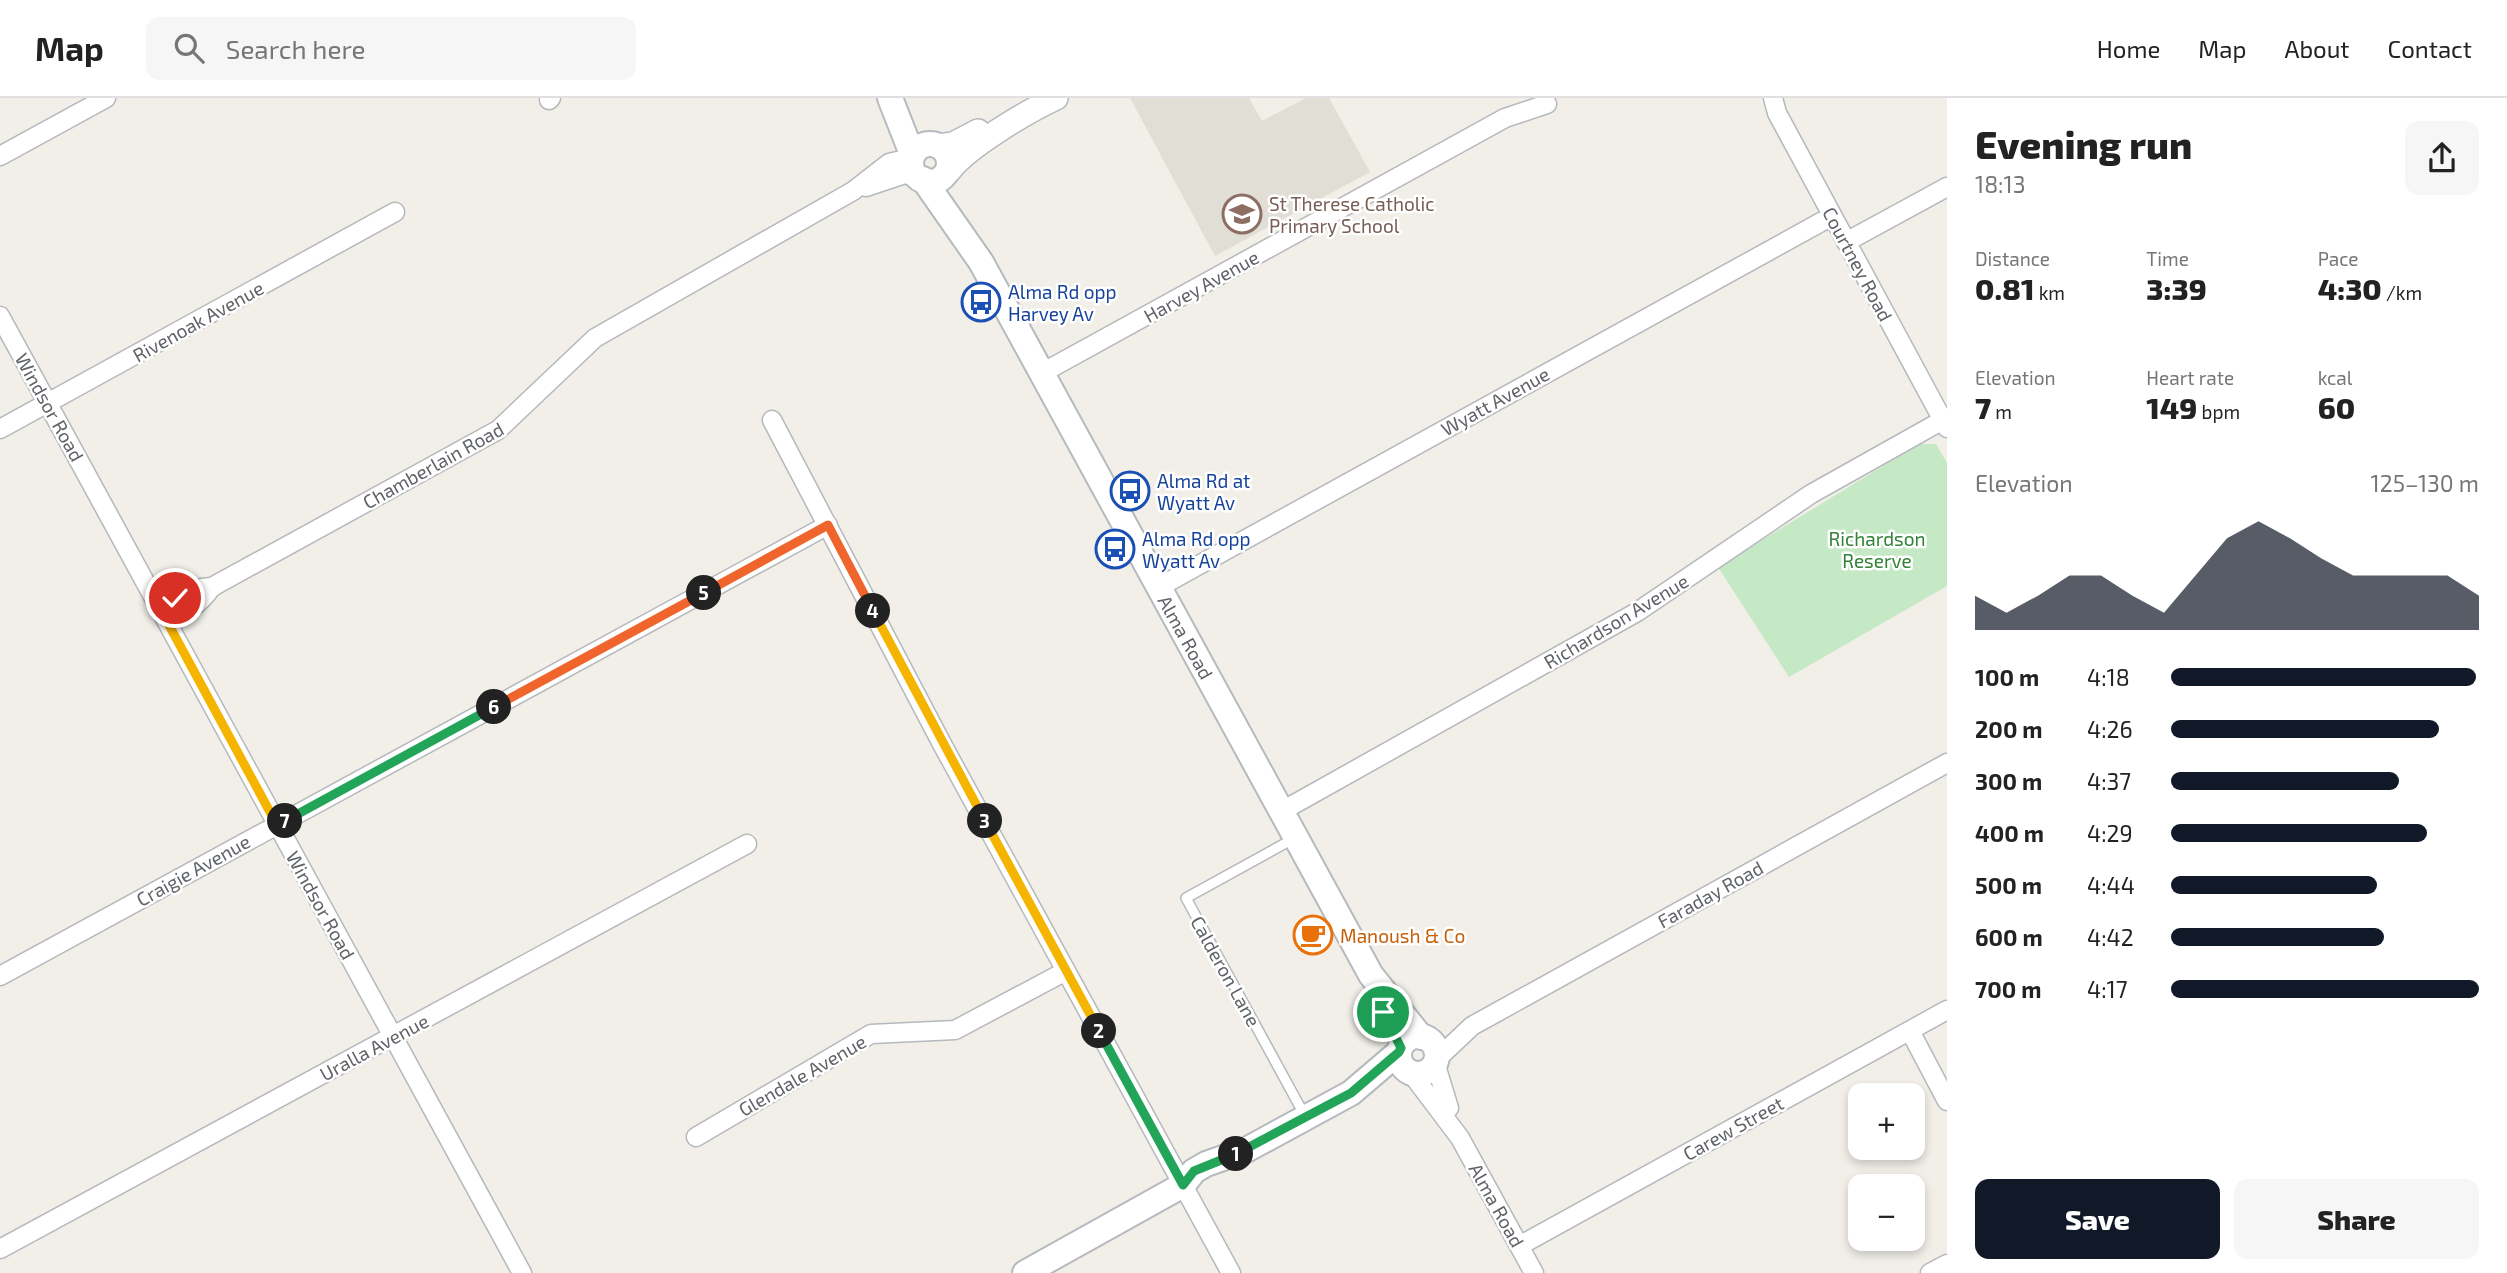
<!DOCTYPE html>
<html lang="en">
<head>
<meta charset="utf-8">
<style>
  :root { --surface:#fff; --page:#f6f6f6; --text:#222; --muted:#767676; --line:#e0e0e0; --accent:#111827 }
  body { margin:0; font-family:"Exo 2",sans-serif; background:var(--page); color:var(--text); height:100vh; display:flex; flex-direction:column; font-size:26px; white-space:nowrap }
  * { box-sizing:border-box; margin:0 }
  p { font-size:23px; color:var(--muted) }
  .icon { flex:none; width:38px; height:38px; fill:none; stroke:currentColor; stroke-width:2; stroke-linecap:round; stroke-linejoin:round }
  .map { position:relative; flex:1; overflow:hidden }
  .panel { display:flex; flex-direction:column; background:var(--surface); width:560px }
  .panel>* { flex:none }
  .tools { position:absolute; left:1848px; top:985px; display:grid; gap:14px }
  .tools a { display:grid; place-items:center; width:77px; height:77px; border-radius:14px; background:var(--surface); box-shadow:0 4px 10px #0003; font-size:35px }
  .pin { position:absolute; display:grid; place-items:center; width:60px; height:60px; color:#fff; margin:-30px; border:4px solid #fff; border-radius:50%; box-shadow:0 2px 7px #0007 }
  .km { position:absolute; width:35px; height:35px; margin:-18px; border-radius:50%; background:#222; color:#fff; font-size:19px; line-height:35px; text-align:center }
  .round { display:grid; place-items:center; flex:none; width:74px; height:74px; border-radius:14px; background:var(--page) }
  .head { display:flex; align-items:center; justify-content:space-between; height:119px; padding:0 28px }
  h1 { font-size:38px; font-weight:800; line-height:52px }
  .stats { display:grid; grid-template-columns:repeat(3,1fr); gap:10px; height:119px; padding:7px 28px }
  .stats div { display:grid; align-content:center }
  .stats b { font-size:30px; font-weight:800 }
  .stats small { font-size:19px; font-weight:400 }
  .stats p { font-size:19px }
  .chart { height:196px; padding:14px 28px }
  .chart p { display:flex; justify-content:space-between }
  .chart svg { width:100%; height:126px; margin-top:7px; fill:var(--accent); opacity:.7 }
  .primary-button { display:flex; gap:14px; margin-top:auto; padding:14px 28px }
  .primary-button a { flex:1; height:80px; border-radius:14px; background:var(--accent); color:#fff; font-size:28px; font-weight:800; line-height:80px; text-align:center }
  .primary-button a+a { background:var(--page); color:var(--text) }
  ul { padding:0 28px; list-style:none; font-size:23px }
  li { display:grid; grid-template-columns:112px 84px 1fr; align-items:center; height:52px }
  li i { height:18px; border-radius:9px; background:var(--accent) }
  header { display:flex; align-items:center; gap:42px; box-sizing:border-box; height:98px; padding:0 35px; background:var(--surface); border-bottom:2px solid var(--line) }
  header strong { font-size:33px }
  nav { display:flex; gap:38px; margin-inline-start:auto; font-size:24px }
  .search { width:490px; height:63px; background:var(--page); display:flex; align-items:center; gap:18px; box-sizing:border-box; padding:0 24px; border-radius:14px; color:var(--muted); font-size:26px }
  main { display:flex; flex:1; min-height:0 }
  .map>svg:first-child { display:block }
  .education { fill:#e1ded6 }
  .green { fill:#c5e8c5 }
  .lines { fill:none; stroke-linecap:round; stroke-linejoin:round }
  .service-casing { stroke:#b5b8bc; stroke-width:12 }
  .minor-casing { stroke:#b5b8bc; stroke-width:21 }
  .tertiary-casing { stroke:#b5b8bc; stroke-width:26 }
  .secondary-casing { stroke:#b6babf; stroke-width:28 }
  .service { stroke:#fff; stroke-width:9 }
  .minor { stroke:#fff; stroke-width:18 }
  .tertiary { stroke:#fff; stroke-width:23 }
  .secondary { stroke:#fff; stroke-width:24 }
  .split-1-casing { stroke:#fff; stroke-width:14 }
  .split-2-casing { stroke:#fff; stroke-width:14 }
  .split-3-casing { stroke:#fff; stroke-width:14 }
  .split-4-casing { stroke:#fff; stroke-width:14 }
  .split-5-casing { stroke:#fff; stroke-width:14 }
  .split-6-casing { stroke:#fff; stroke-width:14 }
  .split-7-casing { stroke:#fff; stroke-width:14 }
  .split-8-casing { stroke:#fff; stroke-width:14 }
  .split-1 { stroke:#22a559; stroke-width:9 }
  .split-2 { stroke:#22a559; stroke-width:9 }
  .split-3 { stroke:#f5b400; stroke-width:9 }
  .split-4 { stroke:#f5b400; stroke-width:9 }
  .split-5 { stroke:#f0652b; stroke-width:9 }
  .split-6 { stroke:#f0652b; stroke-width:9 }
  .split-7 { stroke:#22a559; stroke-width:9 }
  .split-8 { stroke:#f5b400; stroke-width:9 }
  .labels { text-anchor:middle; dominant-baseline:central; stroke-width:5; stroke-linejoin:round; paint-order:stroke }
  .education-label { font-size:19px; fill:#785e54; stroke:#fff; text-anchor:start }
  .street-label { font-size:19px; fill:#5f6368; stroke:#fff }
  .transit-label { font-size:19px; fill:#164399; stroke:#fff; text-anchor:start }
  .park-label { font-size:19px; fill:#348238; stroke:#fff }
  .food-label { font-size:19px; fill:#c56008; stroke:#fff; text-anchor:start }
</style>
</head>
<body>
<header>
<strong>Map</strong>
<div class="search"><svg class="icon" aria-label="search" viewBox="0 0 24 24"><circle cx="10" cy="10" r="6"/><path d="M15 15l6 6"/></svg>Search here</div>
<nav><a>Home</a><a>Map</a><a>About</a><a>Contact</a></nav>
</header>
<main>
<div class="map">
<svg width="1947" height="1175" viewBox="0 0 1947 1175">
  <rect width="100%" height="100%" fill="#f1efe8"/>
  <path class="education" d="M1130,0H1249L1262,23L1306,0H1329L1370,74L1215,158Z"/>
  <path class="green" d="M1919,346H1936L1947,365V488L1789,579L1718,469Z"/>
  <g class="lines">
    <defs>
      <path id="service" d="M1293,741L1186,800L1305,1018"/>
      <path id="minor" d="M1773,0L1777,15L1947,330
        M549,2L551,0
        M0,58L106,0
        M866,89L905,76L917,78
        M1846,144L1947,89
        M0,218L522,1175
        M1042,275L1505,20L1547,6
        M772,322L942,646L1231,1175
        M0,331L395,114
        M212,489C199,507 186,517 163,516C174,496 190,490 212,489L498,332L595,240L853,93L889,65L910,60
        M1159,489L1832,118
        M1282,713L1637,514L1811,396L1943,322
        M0,878L828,427
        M1910,933L1947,1003
        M1436,962L1472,928L1947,665
        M1435,964L1449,1010
        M1411,975L1460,1040L1534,1175
        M696,1039L871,936L955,932L1066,873
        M1519,1148L1947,912
        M0,1151L747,746
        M1930,1175L1947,1166"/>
      <path id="tertiary" d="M938,48L953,46L978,33
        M950,72C967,49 1028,13 1056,0"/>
      <path id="secondary" d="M890,0L912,56
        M911 65a19 19 0 1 1 38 0a19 19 0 1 1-38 0Z
        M923,81L981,164L1371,877L1421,939
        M1399 957a19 19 0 1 1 38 0a19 19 0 1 1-38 0Z
        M1025,1175L1183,1087L1194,1073L1206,1066L1246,1052L1351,995L1399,954"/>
    </defs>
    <use href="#service" class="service-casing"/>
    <use href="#minor" class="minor-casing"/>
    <use href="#tertiary" class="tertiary-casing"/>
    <use href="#secondary" class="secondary-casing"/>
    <use href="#service" class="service"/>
    <use href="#minor" class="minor"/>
    <use href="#tertiary" class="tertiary"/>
    <use href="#secondary" class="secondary"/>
  </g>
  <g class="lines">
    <defs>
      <path id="split-1" d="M1236,1056L1351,995L1399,954L1401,950L1383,914"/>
      <path id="split-2" d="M1099,933L1183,1087L1194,1073L1236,1056"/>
      <path id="split-3" d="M985,723L1099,933"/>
      <path id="split-4" d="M873,513L985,723"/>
      <path id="split-5" d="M704,495L828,427L873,513"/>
      <path id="split-6" d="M494,609L704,495"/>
      <path id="split-7" d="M285,723L494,609"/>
      <path id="split-8" d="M175,500L163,516L277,727L285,723"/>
    </defs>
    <use href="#split-1" class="split-1-casing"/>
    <use href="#split-2" class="split-2-casing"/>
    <use href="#split-3" class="split-3-casing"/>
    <use href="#split-4" class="split-4-casing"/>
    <use href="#split-5" class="split-5-casing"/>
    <use href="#split-6" class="split-6-casing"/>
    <use href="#split-7" class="split-7-casing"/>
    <use href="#split-8" class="split-8-casing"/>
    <use href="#split-1" class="split-1"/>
    <use href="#split-2" class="split-2"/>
    <use href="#split-3" class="split-3"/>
    <use href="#split-4" class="split-4"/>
    <use href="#split-5" class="split-5"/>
    <use href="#split-6" class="split-6"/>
    <use href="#split-7" class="split-7"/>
    <use href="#split-8" class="split-8"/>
  </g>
  <defs>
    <symbol id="school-ring" viewBox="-11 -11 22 22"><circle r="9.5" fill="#fff" stroke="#8d6e63" stroke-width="1.5"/><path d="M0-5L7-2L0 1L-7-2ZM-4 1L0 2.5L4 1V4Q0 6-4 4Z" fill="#8d6e63"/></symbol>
    <symbol id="bus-ring" viewBox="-11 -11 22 22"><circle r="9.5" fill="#fff" stroke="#1a4fb4" stroke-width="1.5"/><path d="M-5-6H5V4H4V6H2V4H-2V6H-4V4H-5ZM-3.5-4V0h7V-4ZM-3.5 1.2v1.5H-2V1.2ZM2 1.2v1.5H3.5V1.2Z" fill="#1a4fb4"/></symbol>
    <symbol id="cafe-ring" viewBox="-11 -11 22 22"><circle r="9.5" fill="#fff" stroke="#e8710a" stroke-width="1.5"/><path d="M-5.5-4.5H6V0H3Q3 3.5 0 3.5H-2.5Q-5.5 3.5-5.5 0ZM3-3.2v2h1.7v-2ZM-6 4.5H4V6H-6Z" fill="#e8710a"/></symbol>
  </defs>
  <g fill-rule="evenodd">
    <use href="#school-ring" x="1220" y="94" width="44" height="44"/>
    <use href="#bus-ring" x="959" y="182" width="44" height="44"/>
    <use href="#bus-ring" x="1108" y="371" width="44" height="44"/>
    <use href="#bus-ring" x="1093" y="429" width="44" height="44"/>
    <use href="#cafe-ring" x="1291" y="815" width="44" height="44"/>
  </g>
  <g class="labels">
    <g class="education-label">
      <text x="1269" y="105">St Therese Catholic<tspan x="1269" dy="22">Primary School</tspan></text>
    </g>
    <g class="street-label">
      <text transform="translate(1858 166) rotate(62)">Courtney Road</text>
      <text transform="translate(1201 188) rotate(-29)">Harvey Avenue</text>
      <text transform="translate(198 223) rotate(-29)">Rivenoak Avenue</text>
      <text transform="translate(1495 303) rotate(-29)">Wyatt Avenue</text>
      <text transform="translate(50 309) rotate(61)">Windsor Road</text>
      <text transform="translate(433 367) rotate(-29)">Chamberlain Road</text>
      <text transform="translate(1616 523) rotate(-31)">Richardson Avenue</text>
      <text transform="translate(1186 539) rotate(61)">Alma Road</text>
      <text transform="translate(193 772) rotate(-29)">Craigie Avenue</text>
      <text transform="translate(1710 796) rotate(-29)">Faraday Road</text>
      <text transform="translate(321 807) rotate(61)">Windsor Road</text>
      <text transform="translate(1226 873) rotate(61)">Calderon Lane</text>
      <text transform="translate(374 949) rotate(-28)">Uralla Avenue</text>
      <text transform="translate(802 977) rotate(-30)">Glendale Avenue</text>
      <text transform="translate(1733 1030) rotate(-29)">Carew Street</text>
      <text transform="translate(1497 1107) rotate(61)">Alma Road</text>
    </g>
    <g class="transit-label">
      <text x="1008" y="193">Alma Rd opp<tspan x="1008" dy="22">Harvey Av</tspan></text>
      <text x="1157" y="382">Alma Rd at<tspan x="1157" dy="22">Wyatt Av</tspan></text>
      <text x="1142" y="440">Alma Rd opp<tspan x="1142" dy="22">Wyatt Av</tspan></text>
    </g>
    <g class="park-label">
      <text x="1877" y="440">Richardson<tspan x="1877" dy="22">Reserve</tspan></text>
    </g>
    <g class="food-label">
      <text x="1340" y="837">Manoush &amp; Co</text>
    </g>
  </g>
</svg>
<div class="tools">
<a>+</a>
<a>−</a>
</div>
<div class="pin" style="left:1383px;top:914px;background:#1e9e55"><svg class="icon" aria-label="arrive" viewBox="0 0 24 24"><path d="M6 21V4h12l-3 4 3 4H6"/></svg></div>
<div class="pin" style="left:175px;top:500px;background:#d93025"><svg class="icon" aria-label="check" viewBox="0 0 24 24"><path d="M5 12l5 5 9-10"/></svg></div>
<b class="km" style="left:1236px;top:1056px">1</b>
<b class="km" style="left:1099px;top:933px">2</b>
<b class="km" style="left:985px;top:723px">3</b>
<b class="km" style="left:873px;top:513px">4</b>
<b class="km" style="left:704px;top:495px">5</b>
<b class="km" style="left:494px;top:609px">6</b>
<b class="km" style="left:285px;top:723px">7</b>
</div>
<section class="panel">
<div class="head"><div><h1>Evening run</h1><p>18:13</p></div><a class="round"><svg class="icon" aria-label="share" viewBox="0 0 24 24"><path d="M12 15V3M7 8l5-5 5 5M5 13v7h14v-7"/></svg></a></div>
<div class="stats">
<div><p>Distance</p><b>0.81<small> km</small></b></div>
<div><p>Time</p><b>3:39</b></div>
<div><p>Pace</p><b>4:30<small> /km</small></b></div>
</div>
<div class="stats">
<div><p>Elevation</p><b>7<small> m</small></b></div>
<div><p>Heart rate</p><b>149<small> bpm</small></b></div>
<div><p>kcal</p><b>60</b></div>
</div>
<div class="chart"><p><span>Elevation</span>125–130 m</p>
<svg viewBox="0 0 160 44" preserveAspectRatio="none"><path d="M0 44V32L10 38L20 32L30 25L40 25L50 32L60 38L70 25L80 12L90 6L100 12L110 19L120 25L130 25L140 25L150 25L160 32V44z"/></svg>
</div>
<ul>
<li><b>100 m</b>4:18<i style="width:99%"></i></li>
<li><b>200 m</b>4:26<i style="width:87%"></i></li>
<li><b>300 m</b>4:37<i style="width:74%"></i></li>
<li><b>400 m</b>4:29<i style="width:83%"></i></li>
<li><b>500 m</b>4:44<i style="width:67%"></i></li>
<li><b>600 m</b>4:42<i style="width:69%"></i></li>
<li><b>700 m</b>4:17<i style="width:100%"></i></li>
</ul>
<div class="primary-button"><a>Save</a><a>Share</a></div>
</section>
</main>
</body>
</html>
